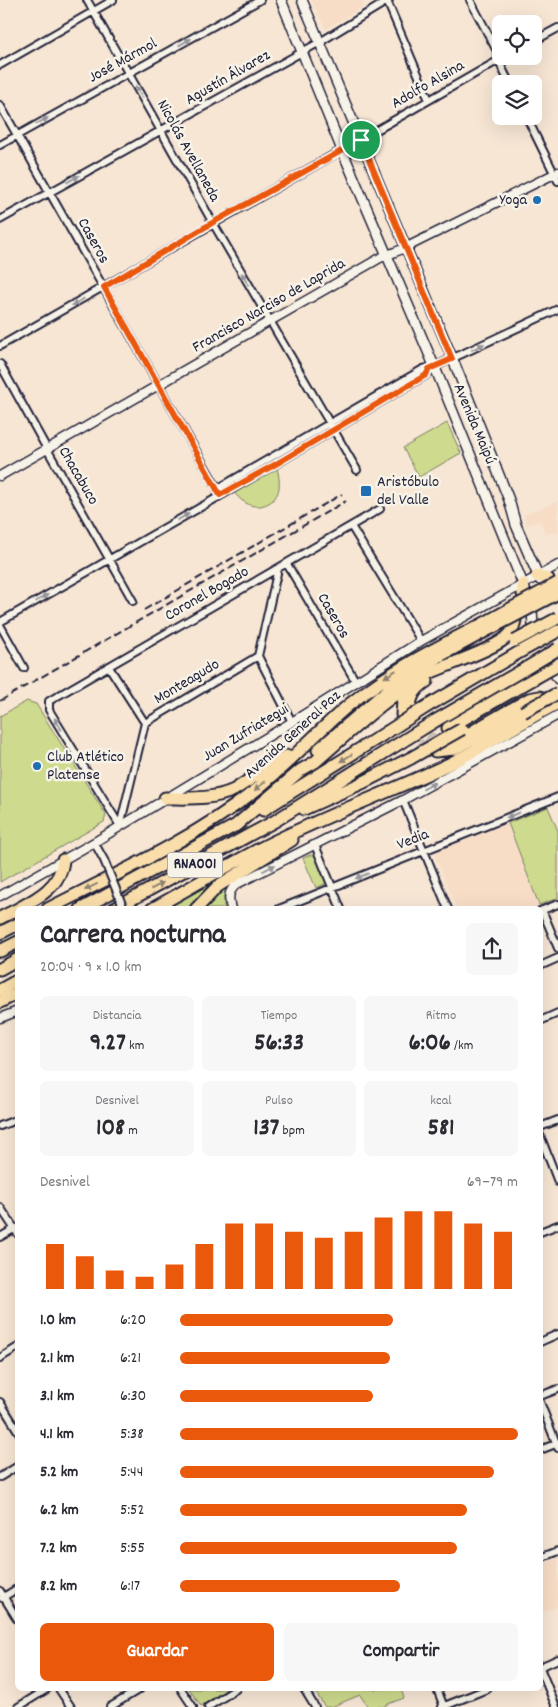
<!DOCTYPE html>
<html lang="es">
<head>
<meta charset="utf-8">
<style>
  :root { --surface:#fff; --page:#f7f7f7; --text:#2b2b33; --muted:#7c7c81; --accent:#ea580c }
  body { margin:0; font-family:Dekko,sans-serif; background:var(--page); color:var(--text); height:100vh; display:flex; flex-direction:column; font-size:19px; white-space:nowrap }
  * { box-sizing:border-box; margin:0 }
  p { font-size:16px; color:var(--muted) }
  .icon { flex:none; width:28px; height:28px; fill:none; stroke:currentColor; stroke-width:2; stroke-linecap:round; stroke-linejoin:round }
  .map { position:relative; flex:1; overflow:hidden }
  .sheet { position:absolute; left:15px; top:906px; width:528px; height:785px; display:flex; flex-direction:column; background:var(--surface); border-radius:8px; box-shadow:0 5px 20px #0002 }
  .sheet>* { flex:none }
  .tools { position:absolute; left:492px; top:15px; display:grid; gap:10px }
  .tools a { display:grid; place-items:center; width:50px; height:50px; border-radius:8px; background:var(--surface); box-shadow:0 5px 20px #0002; font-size:25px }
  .pin { position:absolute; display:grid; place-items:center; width:42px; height:42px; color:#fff; margin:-21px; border:2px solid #fff; border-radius:50%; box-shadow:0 1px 5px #0007 }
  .round { display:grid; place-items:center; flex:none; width:52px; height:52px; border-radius:8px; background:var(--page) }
  .overview { display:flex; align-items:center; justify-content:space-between; height:85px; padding:0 25px }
  h1 { font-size:28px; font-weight:700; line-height:38px }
  .stats { display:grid; grid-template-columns:repeat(3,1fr); gap:8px; height:85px; padding:5px 25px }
  .stats div { display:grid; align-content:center; border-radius:8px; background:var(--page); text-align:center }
  .stats b { font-size:25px; font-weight:700 }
  .stats small { font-size:14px; font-weight:400 }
  .stats p { font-size:14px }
  .chart { height:140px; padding:10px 25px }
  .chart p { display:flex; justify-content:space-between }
  .chart svg { width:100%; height:90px; margin-top:5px; stroke:var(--accent); stroke-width:6 }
  .button { display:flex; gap:10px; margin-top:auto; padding:10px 25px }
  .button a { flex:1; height:58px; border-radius:8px; background:var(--accent); color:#fff; font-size:20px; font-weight:700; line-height:58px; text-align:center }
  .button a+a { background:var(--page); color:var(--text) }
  ul { padding:0 25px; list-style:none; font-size:16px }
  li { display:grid; grid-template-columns:80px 60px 1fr; align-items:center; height:38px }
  li i { height:12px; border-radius:6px; background:var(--accent) }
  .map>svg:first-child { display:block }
  .built { fill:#f7ddc6 }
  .green { fill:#ceda8d; stroke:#787e64 }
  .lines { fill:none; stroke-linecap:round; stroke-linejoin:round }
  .secondary-tunnel { stroke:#ccbfb5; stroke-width:9; stroke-dasharray:9 4.5; stroke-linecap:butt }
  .motorway-tunnel { stroke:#ccbfb5; stroke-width:11; stroke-dasharray:11 5.5; stroke-linecap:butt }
  .minor-casing { stroke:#22223b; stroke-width:10 }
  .tertiary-casing { stroke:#22223b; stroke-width:11 }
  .secondary-casing { stroke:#22223b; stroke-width:12 }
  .motorway-casing { stroke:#22223b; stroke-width:15 }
  .minor { stroke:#f7f3e8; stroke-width:6 }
  .tertiary { stroke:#f7f3e8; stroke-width:8 }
  .secondary { stroke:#f7f3e8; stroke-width:9 }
  .motorway { stroke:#f9deab; stroke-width:11 }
  .rail { stroke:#22223b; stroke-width:2; stroke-dasharray:8 4; stroke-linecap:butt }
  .minor-bridge-casing { stroke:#22223b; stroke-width:10; stroke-linecap:butt }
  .motorway-bridge-casing { stroke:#22223b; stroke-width:15; stroke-linecap:butt }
  .minor-bridge { stroke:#f7f3e8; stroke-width:6 }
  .motorway-bridge { stroke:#f9deab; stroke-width:11 }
  .oneway { fill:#97959a }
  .oneway2 { fill:#8e8073 }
  .route-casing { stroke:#fff; stroke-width:10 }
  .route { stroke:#ea580c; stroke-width:6 }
  .poi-dot { fill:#1f6fb2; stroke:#f7f3e8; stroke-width:2 }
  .labels { text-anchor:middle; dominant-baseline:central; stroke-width:5; stroke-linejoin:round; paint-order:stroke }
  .shield { fill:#f7f3e8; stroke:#62616f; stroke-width:1 }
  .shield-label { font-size:15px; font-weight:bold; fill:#22223b }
  .street-label { font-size:16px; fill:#22223b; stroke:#f7f3e8 }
  .poi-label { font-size:16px; fill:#22223b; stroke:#f7f3e8; text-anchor:start }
</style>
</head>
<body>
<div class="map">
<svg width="558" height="1707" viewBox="0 0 558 1707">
  <rect width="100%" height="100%" fill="#f7e6d4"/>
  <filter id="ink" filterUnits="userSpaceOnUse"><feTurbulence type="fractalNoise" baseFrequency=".02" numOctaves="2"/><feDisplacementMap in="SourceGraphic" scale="10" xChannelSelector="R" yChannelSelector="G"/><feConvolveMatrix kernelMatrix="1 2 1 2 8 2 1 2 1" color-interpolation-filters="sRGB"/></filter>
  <g filter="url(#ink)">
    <path class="built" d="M311,0H361L365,6L326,29Z
      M558,501V536L556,531L546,535L540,521L527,525L523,515Z
      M508,823L539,905L530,909H457L435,856L438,851Z
      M558,1558V1606L540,1613V1565Z"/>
    <path class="green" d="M447,423L461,453L419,477L403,448Z
      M276,464C278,472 280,480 279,488C277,503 259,511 246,503C240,500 236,495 232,489Z
      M27,701L36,704L106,815L104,822L0,882V716Z
      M548,807L558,831V898L539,905L508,823Z
      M257,855V856L207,887L188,909H165Z
      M310,855H315L326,881L325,884L316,888L303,858Z
      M229,883L224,895V909H200Z
      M189,1689H227L201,1706Z
      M326,1689H401L404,1698L385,1705V1707H368L360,1695L331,1707H325L316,1693Z"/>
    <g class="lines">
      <path class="secondary-tunnel" d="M533,626L553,671
        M544,632L558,661"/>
      <path class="motorway-tunnel" d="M410,709C413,728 427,740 446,742
        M402,715C406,734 416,746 435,751"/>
      <defs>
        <path id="minor" d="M87,0L213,223L357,470
          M470,0L497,51L502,68L510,84
          M387,1L429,100
          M534,41L558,28
          M0,65L113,0
          M0,105L221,495
          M526,116L558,181
          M0,145L260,0
          M0,220L320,42L389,0
          M0,346L506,56
          M0,364L47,449L133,601
          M217,489L423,369L434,367L558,309
          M351,526L421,641
          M287,564L356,682
          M0,622L276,464L426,375L429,369
          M0,625L24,668
          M258,656L292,722
          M109,667L145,723
          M403,800L448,909
          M120,826L49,710V701L380,509
          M120,826L145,723L258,656L278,569
          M94,842L104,860
          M315,845L341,909
          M279,909L558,797
          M542,910L558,948
          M540,911L558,904
          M540,966L558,958
          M540,1021L558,1013
          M0,1126L18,1119
          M540,1127L558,1120
          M540,1135L558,1182
          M0,1207L18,1234
          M540,1232L558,1225
          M0,1237L16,1228
          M540,1342L558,1334
          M0,1358L18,1347
          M540,1396L558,1389
          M0,1402L18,1431
          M540,1402L558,1448
          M540,1450L558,1443
          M0,1477L18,1466
          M540,1558L558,1551
          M0,1591L18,1620
          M2,1598L18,1588
          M540,1667L558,1659
          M540,1668L556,1707
          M59,1689L71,1707
          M181,1689L193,1707
          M304,1689L315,1707
          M437,1689L444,1707
          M18,1707L47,1689
          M110,1707L140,1689
          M208,1707L236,1689
          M442,1707L487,1689"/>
        <path id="tertiary" d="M0,476L380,258L405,248L558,172
          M0,896L98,840L292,722L421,641L558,565
          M231,909C228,898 228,891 237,884L403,800L558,715
          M0,1018L18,1011"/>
        <path id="secondary" d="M281,0L342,150L438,375L525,589
          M302,0L456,367L509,500L516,525L540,580
          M532,610L533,626
          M553,671L558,679"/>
        <path id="motorway" d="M537,576L548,579
          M523,594V584
          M426,707L518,653
          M410,709C410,696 416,688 427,681
          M402,715L403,700L410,687
          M435,721L528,667
          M448,728L535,678
          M448,742L461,738L529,699L539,697L554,701
          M318,750L389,689L414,670L482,633
          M435,751L454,749L523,712
          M165,798C189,798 212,800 234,790L286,756
          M304,809L362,783L411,758
          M263,810L387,732
          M235,826L301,770L315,762C349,733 394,689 434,671C452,663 498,648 510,634C513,630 514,625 515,620
          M18,909C38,898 61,886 63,860
          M48,909C118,873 190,841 252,793C287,766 316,732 350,704C389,672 434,649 479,626
          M81,909L240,823
          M114,909L275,821L395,746
          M152,909C192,887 231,863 271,843C329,814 390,792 449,764C486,746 521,722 558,703
          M196,909L218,886L292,840
          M0,918L18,909
          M0,933L18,924
          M0,951L18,942
          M0,969L18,959
          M0,990L18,980
          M0,1002L18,993"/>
      </defs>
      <use href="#minor" class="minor-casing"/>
      <use href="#tertiary" class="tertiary-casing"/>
      <use href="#secondary" class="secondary-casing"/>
      <use href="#motorway" class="motorway-casing"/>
      <use href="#minor" class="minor"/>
      <use href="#tertiary" class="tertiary"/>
      <use href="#secondary" class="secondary"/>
      <use href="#motorway" class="motorway"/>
      <path class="rail" d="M144,610L342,494
        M0,701L346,501"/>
      <defs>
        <path id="minor-bridge" d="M104,860L124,909"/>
        <path id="motorway-bridge" d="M479,626L558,583
          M482,633L558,593
          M515,641L558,618
          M518,653L558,631
          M528,667L558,649
          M535,678L558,665
          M523,712L558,693
          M387,732L426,707
          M395,746L435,721
          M411,758L462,729"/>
      </defs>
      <use href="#minor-bridge" class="minor-bridge-casing"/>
      <use href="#motorway-bridge" class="motorway-bridge-casing"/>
      <use href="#minor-bridge" class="minor-bridge"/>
      <use href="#motorway-bridge" class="motorway-bridge"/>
    </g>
    <defs><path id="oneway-solid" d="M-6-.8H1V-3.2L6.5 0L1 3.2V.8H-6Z" transform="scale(1.25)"/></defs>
    <g class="oneway">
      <use href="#oneway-solid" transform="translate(185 42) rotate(-29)"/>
      <use href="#oneway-solid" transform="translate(139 92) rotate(-120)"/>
      <use href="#oneway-solid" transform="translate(42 121) rotate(-29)"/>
      <use href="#oneway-solid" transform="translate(73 179) rotate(-29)"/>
      <use href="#oneway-solid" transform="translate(245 279) rotate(-120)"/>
      <use href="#oneway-solid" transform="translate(78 302) rotate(150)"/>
      <use href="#oneway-solid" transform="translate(478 347) rotate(-25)"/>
      <use href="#oneway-solid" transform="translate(183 517) rotate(-30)"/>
      <use href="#oneway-solid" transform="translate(42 598) rotate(-30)"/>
      <use href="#oneway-solid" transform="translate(58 724) rotate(-121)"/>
      <use href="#oneway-solid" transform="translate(429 786) rotate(-29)"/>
      <use href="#oneway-solid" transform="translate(513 815) rotate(158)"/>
      <use href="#oneway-solid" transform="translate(269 868) rotate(-27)"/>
      <use href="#oneway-solid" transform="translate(362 876) rotate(158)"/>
    </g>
    <g class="oneway2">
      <use href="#oneway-solid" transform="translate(390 674) rotate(149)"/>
      <use href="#oneway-solid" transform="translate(346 758) rotate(148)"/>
      <use href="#oneway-solid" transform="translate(260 786) rotate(140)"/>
      <use href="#oneway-solid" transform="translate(157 886) rotate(-29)"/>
      <use href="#oneway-solid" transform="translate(91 887) rotate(153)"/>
    </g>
  </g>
  <g class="lines" filter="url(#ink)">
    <defs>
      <path id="route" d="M361,140L452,359L429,369L426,375L276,464L220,495L104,287L212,223Z"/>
    </defs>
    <use href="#route" class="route-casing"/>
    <use href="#route" class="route"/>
  </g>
  <g class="poi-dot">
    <circle cx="537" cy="200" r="5"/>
    <rect x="360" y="485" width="12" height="12" rx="2.5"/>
    <circle cx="37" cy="766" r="5"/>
  </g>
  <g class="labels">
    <rect class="shield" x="167.5" y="852.5" width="55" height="25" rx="4"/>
    <g class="shield-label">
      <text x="195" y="865">RNA001</text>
    </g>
    <g class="street-label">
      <text transform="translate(123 61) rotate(-29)">José Mármol</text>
      <text transform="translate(228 78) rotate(-30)">Agustín Álvarez</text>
      <text transform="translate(428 85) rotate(-30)">Adolfo Alsina</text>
      <text transform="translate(188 151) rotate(61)">Nicolás Avellaneda</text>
      <text transform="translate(93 241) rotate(61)">Caseros</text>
      <text transform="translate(269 306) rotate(-30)">Francisco Narciso de Laprida</text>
      <text transform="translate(474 424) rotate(67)">Avenida Maipú</text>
      <text transform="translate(78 476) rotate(60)">Chacabuco</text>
      <text transform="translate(207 594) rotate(-30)">Coronel Bogado</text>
      <text transform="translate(333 616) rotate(60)">Caseros</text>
      <text transform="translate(187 682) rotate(-31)">Monteagudo</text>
      <text transform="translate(246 733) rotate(-31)">Juan Zufriategui</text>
      <text transform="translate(293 735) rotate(-42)">Avenida General Paz</text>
      <text transform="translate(413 840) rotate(-22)">Vedia</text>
    </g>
    <g class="poi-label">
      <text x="527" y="200" text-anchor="end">Yoga</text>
      <text x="377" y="482">Aristóbulo<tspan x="377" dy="18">del Valle</tspan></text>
      <text x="47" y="757">Club Atlético<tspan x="47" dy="18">Platense</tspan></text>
    </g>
  </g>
</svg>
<div class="tools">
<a><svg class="icon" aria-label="locate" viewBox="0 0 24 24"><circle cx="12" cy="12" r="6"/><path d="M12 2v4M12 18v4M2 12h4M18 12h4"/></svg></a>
<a><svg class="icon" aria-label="layers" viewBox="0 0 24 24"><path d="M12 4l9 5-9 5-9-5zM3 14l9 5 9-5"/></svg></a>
</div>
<div class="pin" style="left:361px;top:140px;background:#1e9e55"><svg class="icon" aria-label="arrive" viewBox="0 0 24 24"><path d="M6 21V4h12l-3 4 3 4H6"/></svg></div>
<section class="sheet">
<div class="overview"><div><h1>Carrera nocturna</h1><p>20:04 · 9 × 1.0 km</p></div><a class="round"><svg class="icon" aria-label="share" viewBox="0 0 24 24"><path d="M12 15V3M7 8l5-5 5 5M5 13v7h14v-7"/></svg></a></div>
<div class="stats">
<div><p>Distancia</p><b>9.27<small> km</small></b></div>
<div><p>Tiempo</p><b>56:33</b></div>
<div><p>Ritmo</p><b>6:06<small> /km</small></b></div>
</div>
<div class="stats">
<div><p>Desnivel</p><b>108<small> m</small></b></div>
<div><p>Pulso</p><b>137<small> bpm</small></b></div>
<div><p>kcal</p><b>581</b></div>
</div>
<div class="chart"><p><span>Desnivel</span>69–79 m</p>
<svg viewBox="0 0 160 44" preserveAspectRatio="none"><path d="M5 44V22M15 44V28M25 44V35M35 44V38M45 44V32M55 44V22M65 44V12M75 44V12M85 44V16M95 44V19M105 44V16M115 44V9M125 44V6M135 44V6M145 44V12M155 44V16"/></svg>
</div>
<ul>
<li><b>1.0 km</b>6:20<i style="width:63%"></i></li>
<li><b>2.1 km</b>6:21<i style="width:62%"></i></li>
<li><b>3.1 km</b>6:30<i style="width:57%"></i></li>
<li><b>4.1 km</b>5:38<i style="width:100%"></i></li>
<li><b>5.2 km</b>5:44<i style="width:93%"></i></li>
<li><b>6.2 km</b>5:52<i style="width:85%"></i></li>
<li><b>7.2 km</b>5:55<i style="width:82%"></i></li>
<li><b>8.2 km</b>6:17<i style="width:65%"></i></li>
</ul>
<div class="button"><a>Guardar</a><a>Compartir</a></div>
</section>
</div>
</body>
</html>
